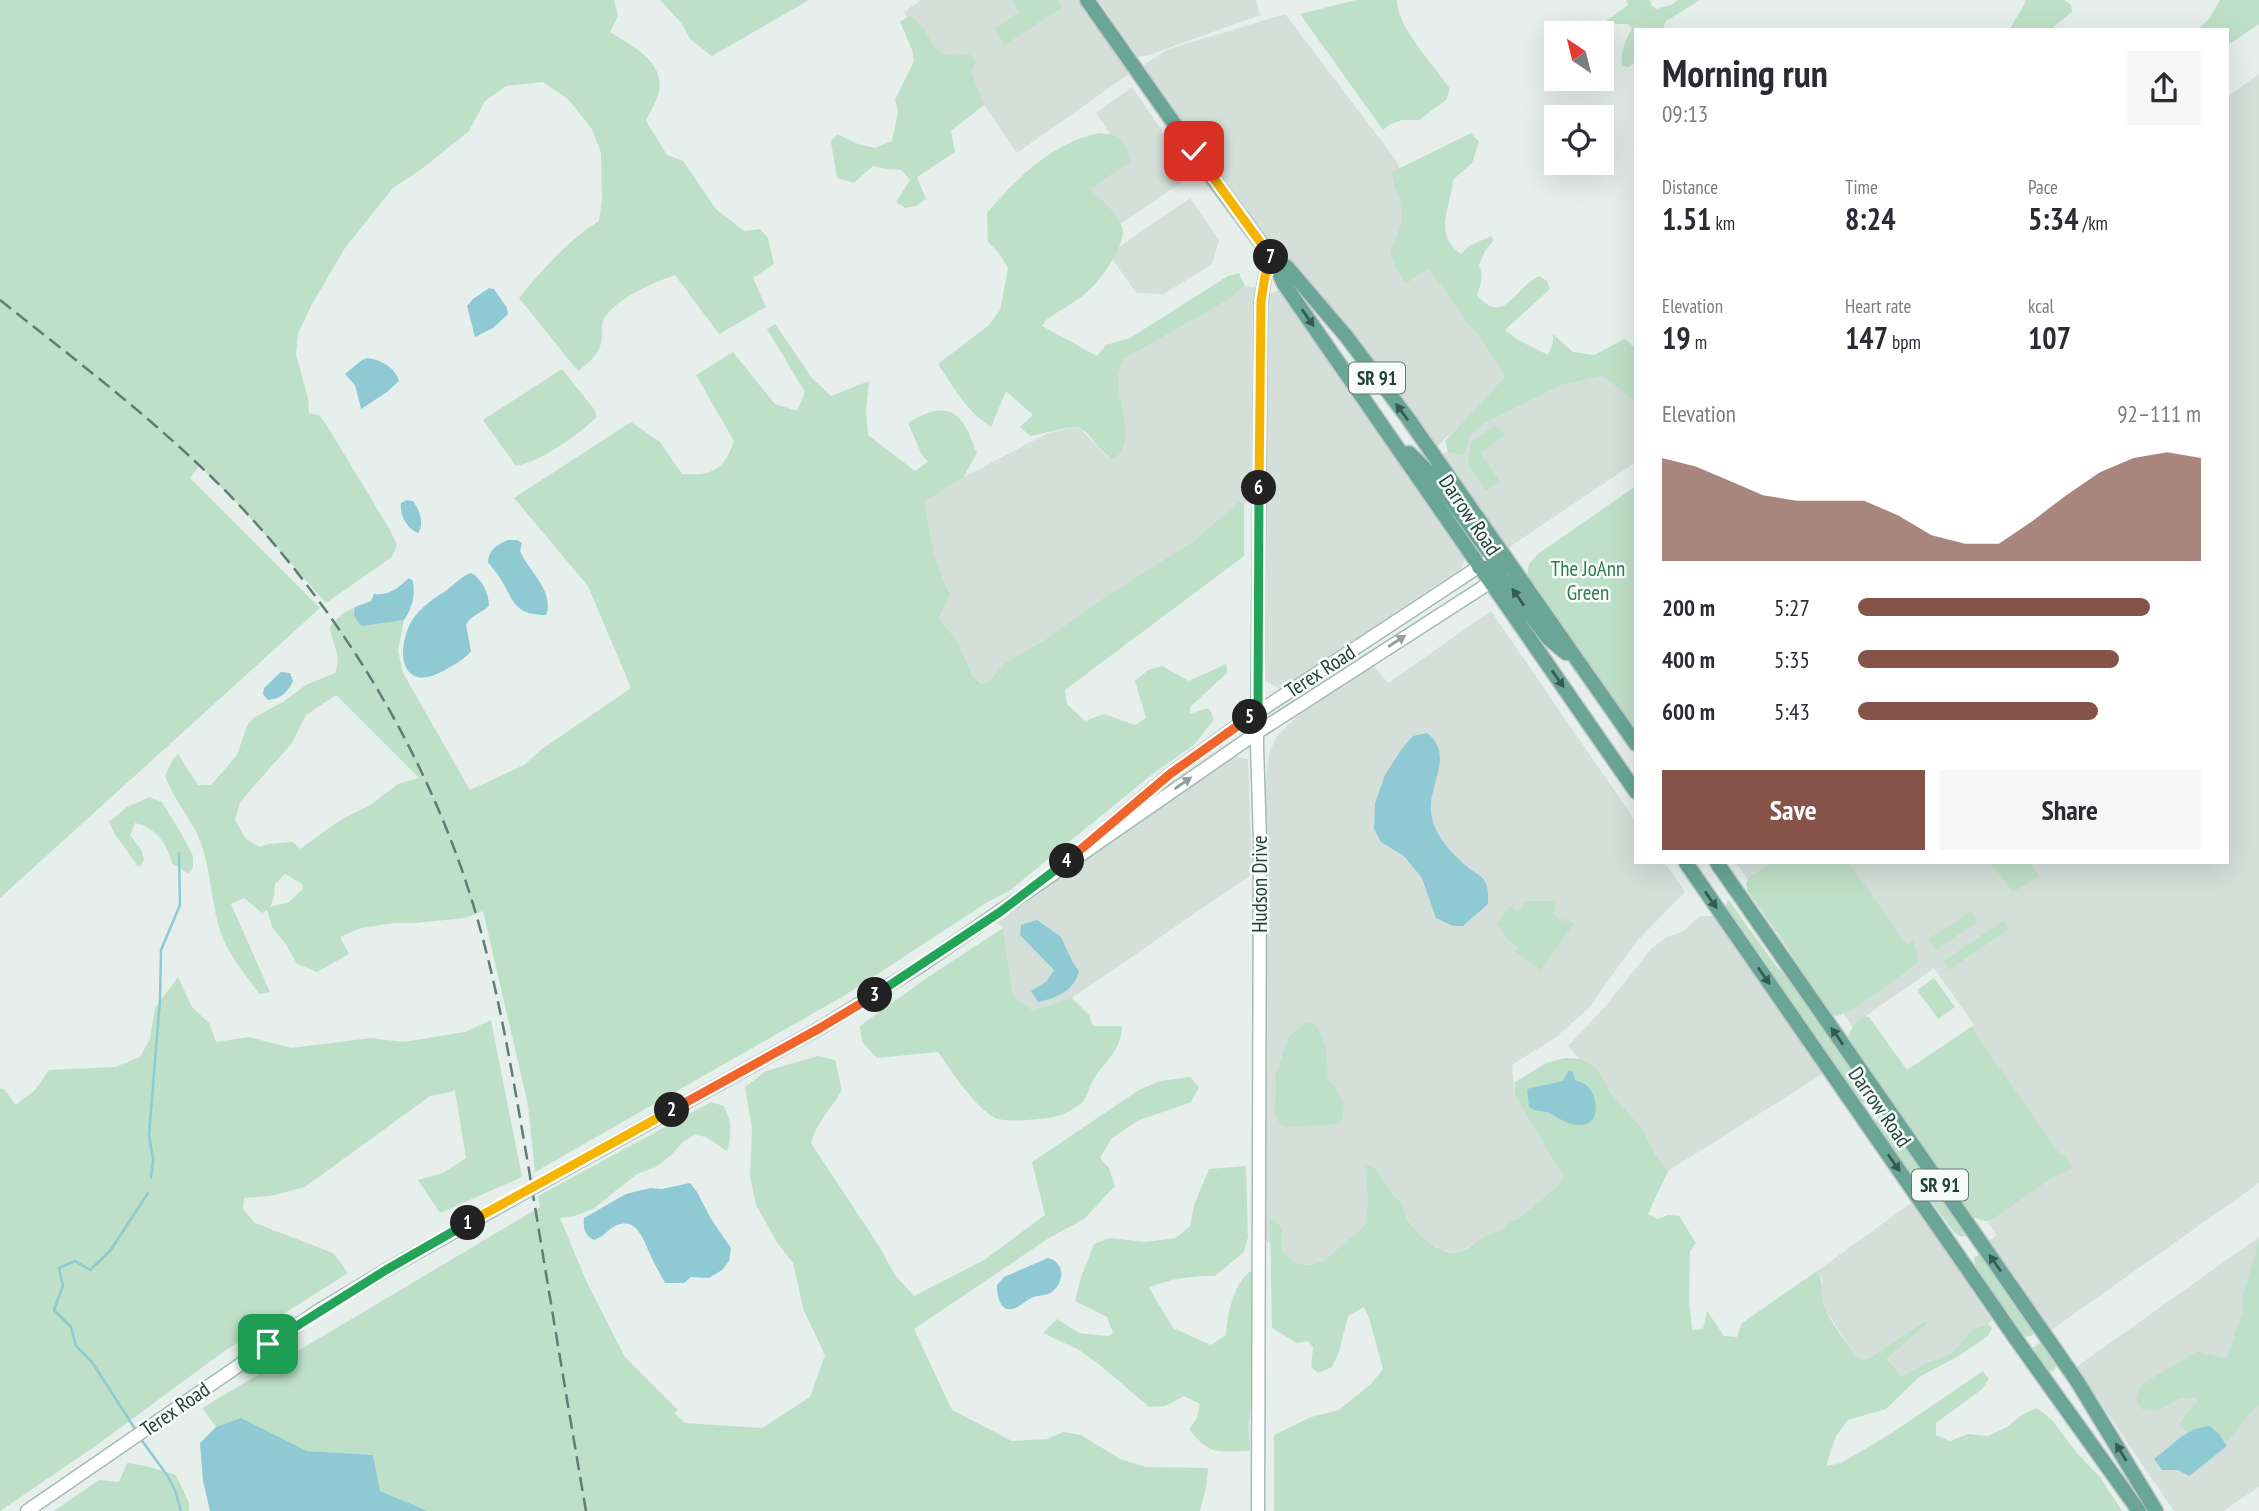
<!DOCTYPE html>
<html lang="en">
<head>
<meta charset="utf-8">
<style>
  :root { --surface:#fff; --page:#f7f7f7; --text:#2b2b33; --muted:#7c7c81; --accent:#855347 }
  body { margin:0; font-family:"PT Sans Narrow",sans-serif; background:var(--page); color:var(--text); height:100vh; display:flex; flex-direction:column; font-size:26px; white-space:nowrap }
  * { box-sizing:border-box; margin:0 }
  p { font-size:23px; color:var(--muted) }
  .icon { flex:none; width:38px; height:38px; fill:none; stroke:currentColor; stroke-width:2; stroke-linecap:round; stroke-linejoin:round }
  .map { position:relative; flex:1; overflow:hidden }
  .panel { position:absolute; left:1634px; top:28px; width:595px; height:836px; display:flex; flex-direction:column; background:var(--surface); border-radius:0px; box-shadow:0 7px 28px #0002 }
  .panel>* { flex:none }
  .needle { width:46px; rotate:325deg }
  .fabs { position:absolute; left:1544px; top:21px; display:grid; gap:14px }
  .fabs a { display:grid; place-items:center; width:70px; height:70px; border-radius:0px; background:var(--surface); box-shadow:0 7px 28px #0002; font-size:35px }
  .pin { position:absolute; display:grid; place-items:center; width:60px; height:60px; color:#fff; margin:-30px; border-radius:14px; box-shadow:0 4px 10px #0006 }
  .km { position:absolute; width:35px; height:35px; margin:-18px; border-radius:50%; background:#222; color:#fff; font-size:19px; line-height:35px; text-align:center }
  .round { display:grid; place-items:center; flex:none; width:74px; height:74px; border-radius:0px; background:var(--page) }
  .headline { display:flex; align-items:center; justify-content:space-between; height:119px; padding:0 28px }
  h1 { font-size:38px; font-weight:700; line-height:52px }
  .stats { display:grid; grid-template-columns:repeat(3,1fr); gap:10px; height:119px; padding:7px 28px }
  .stats div { display:grid; align-content:center }
  .stats b { font-size:30px; font-weight:700 }
  .stats small { font-size:19px; font-weight:400 }
  .stats p { font-size:19px }
  .chart { height:196px; padding:14px 28px }
  .chart p { display:flex; justify-content:space-between }
  .chart svg { width:100%; height:126px; margin-top:7px; fill:var(--accent); opacity:.7 }
  .action { display:flex; gap:14px; margin-top:auto; padding:14px 28px }
  .action a { flex:1; height:80px; border-radius:0px; background:var(--accent); color:#fff; font-size:28px; font-weight:700; line-height:80px; text-align:center }
  .action a+a { background:var(--page); color:var(--text) }
  ul { padding:0 28px; list-style:none; font-size:23px }
  li { display:grid; grid-template-columns:112px 84px 1fr; align-items:center; height:52px }
  li i { height:18px; border-radius:9px; background:var(--accent) }
  .map>svg:first-child { display:block }
  .built { fill:#d4dfda }
  .green { fill:#bfe0c8; fill-rule:evenodd }
  .water { fill:#8ec9d4 }
  .lines { fill:none; stroke-linecap:round; stroke-linejoin:round }
  .stream { stroke:#8ec9d4; stroke-width:2.5 }
  .secondary-casing { stroke:#a4bbb3; stroke-width:15 }
  .primary-casing { stroke:#c2cac8; stroke-width:17 }
  .secondary { stroke:#fff; stroke-width:12 }
  .primary { stroke:#6aa596; stroke-width:14 }
  .rail { stroke:#5f7d75; stroke-width:2.5; stroke-dasharray:14 7; stroke-linecap:butt }
  .secondary-bridge-casing { stroke:#a4bbb3; stroke-width:15; stroke-linecap:butt }
  .secondary-bridge { stroke:#fff; stroke-width:12 }
  .oneway { fill:#365b51 }
  .oneway2 { fill:#92a09c }
  .split-1-casing { stroke:#fff; stroke-width:14 }
  .split-2-casing { stroke:#fff; stroke-width:14 }
  .split-3-casing { stroke:#fff; stroke-width:14 }
  .split-4-casing { stroke:#fff; stroke-width:14 }
  .split-5-casing { stroke:#fff; stroke-width:14 }
  .split-6-casing { stroke:#fff; stroke-width:14 }
  .split-7-casing { stroke:#fff; stroke-width:14 }
  .split-8-casing { stroke:#fff; stroke-width:14 }
  .split-1 { stroke:#22a559; stroke-width:9 }
  .split-2 { stroke:#f5b400; stroke-width:9 }
  .split-3 { stroke:#f0652b; stroke-width:9 }
  .split-4 { stroke:#22a559; stroke-width:9 }
  .split-5 { stroke:#f0652b; stroke-width:9 }
  .split-6 { stroke:#22a559; stroke-width:9 }
  .split-7 { stroke:#f5b400; stroke-width:9 }
  .split-8 { stroke:#f5b400; stroke-width:9 }
  .labels { text-anchor:middle; dominant-baseline:central; stroke-width:5; stroke-linejoin:round; paint-order:stroke }
  .shield { fill:#f7fbf9; stroke:#637a73; stroke-width:2 }
  .shield-label { font-size:19px; font-weight:bold; fill:#24423a }
  .street-label { font-size:21px; fill:#24423a; stroke:#f7fbf9 }
  .park-label { font-size:21px; fill:#2d7a4b; stroke:#f7fbf9 }
</style>
</head>
<body>
<div class="map">
<svg width="2259" height="1511" viewBox="0 0 2259 1511">
  <rect width="100%" height="100%" fill="#e6efeb"/>
  <path class="built" d="M921,0H1087L1137,69L1169,49L1285,14L1396,160L1425,235L1476,326L1511,377L1433,450L1287,267L1136,69L1017,153L984,105L960,95L904,12Z
    M1098,0H1256L1260,15L1149,55L1138,57Z
    M2259,74V1183L2050,1331L1986,1243L1997,1235L1892,1084L1974,1025L1934,968L1852,1026L1736,863H2228V96Z
    M1132,87L1192,175L1116,227L1090,189L1129,162L1096,113Z
    M1190,198L1219,240L1212,264L1164,294L1136,293L1109,254Z
    M1245,286L1255,287L1252,503L1238,502L1195,540L1106,596L1043,641L1003,664L991,680L983,684L973,677L958,642L939,618L950,594L939,572L931,545L925,501L941,489L1048,433L1075,427L1082,430L1107,457L1125,439L1117,378L1124,359L1228,300Z
    M1280,290L1466,554L1461,569L1280,689L1261,678L1266,295Z
    M1602,376L1636,402V462L1502,552L1434,456L1448,452L1464,454L1470,436L1485,423L1562,385Z
    M1491,611L1636,822V863H1665L1685,892L1637,941L1587,1010L1556,1037L1512,1065L1515,1096L1563,1176L1558,1186L1516,1220H1509L1507,1225L1499,1231L1457,1253L1440,1250L1435,1246L1425,1242L1417,1234L1403,1211V1204L1393,1195L1376,1170L1366,1163L1368,1201L1365,1224L1338,1250L1324,1261L1308,1265L1294,1262L1282,1251V1228L1270,1221V1243L1261,1238L1262,812L1269,753L1277,736L1298,715L1373,665L1388,683Z
    M1230,756L1248,759L1252,874L1072,998L1033,1012L1013,996L1003,928L996,922Z
    M1700,916H1713L1824,1073L1668,1171L1655,1154L1642,1128L1611,1093L1596,1069L1580,1059L1568,1046L1604,1008L1652,948L1667,937L1682,932Z
    M1914,1201L1995,1316L1988,1324L1973,1329L1951,1354L1925,1363L1902,1376L1885,1359L1928,1322L1923,1321L1870,1358L1862,1360L1855,1355L1825,1309L1821,1296L1822,1279L1817,1271Z
    M2259,1237V1487L2223,1511H2174L2076,1367Z"/>
  <path class="green" d="M0,0H614L618,16L610,32C630,45 665,61 659,91C657,101 650,112 646,121L667,155L683,161L716,209L744,231L760,229L768,238L774,264L753,278L766,307L719,334L675,275C655,282 612,300 603,321C601,326 602,331 602,337C601,353 589,363 578,371L519,298C543,269 567,241 599,221L602,199L601,153L592,129L568,99L543,82L506,86L485,101L469,131L423,168L393,188L345,248L312,304L298,334L296,355L308,398L309,413L319,415L326,424L390,530L397,545L392,557L326,603L239,505L200,466L190,478L320,608L0,898Z
    M660,0H809L712,56L691,40L682,24Z
    M1011,0H1057L1062,7L1005,45L994,28L1019,12Z
    M1356,0H1397C1396,26 1435,66 1450,89L1446,100L1419,120H1402L1389,125L1383,130L1300,14Z
    M1626,0H1650L1652,6L1656,9L1671,5L1678,0H1700L1666,21L1662,30H1636V61L1629,67L1622,66C1620,51 1626,40 1632,28L1628,24H1616L1606,21L1628,5Z
    M2025,0H2064L2071,5L2072,12L2050,30H2009L2024,5Z
    M2220,0H2259V24L2228,45V30H2197L2209,19Z
    M909,16C938,30 922,63 969,54L976,62L971,72L984,105L951,131L955,152L917,177L926,199L916,206L905,208L896,202L910,180L902,170L888,169L873,166L854,183L837,178L831,142L837,134L858,144L875,148L892,141L898,111L895,100L914,61L912,50L900,22Z
    M1099,133C1123,135 1125,139 1130,162L1090,189C1102,201 1116,211 1122,227C1128,243 1100,282 1087,292C1075,303 1059,310 1046,320L1042,326L1097,356L1106,345L1130,338L1228,276L1239,273L1245,286L1228,300L1124,359C1122,365 1118,373 1118,380C1117,405 1137,438 1115,459C1099,455 1090,428 1075,427C1069,427 1040,434 1030,436L1020,427L1033,415L1006,391L991,427C967,412 954,388 938,364L989,325L1000,310L1008,268L999,253L988,242L987,213C1017,178 1052,143 1099,133Z
    M1471,133L1479,142L1472,163L1453,180C1451,208 1432,233 1461,254L1469,246L1491,236L1494,240L1485,251L1479,265C1484,276 1481,284 1477,295C1505,327 1513,289 1539,276L1547,281L1550,289L1505,330L1518,340L1548,355L1553,343V334L1573,352L1594,355L1625,339L1636,349V402L1602,376L1562,385L1485,423L1470,436L1464,455L1448,452L1445,441L1505,377L1478,333L1469,325L1429,268L1405,284L1396,268L1390,252C1398,234 1405,218 1399,198C1396,188 1392,183 1392,172Z
    M775,324L812,378L831,396L869,381L866,410L868,435L915,471L928,462L921,453L908,423C922,414 945,403 959,418C968,427 972,442 977,453L963,478L925,501C930,538 933,560 950,594L939,618L958,642L973,677L982,684L991,680L1003,664L1043,641L1106,596L1195,540L1238,502L1244,503V556L1065,690L1067,704L1085,721L1104,714L1135,725L1146,718L1135,681L1148,670L1162,666L1189,681L1226,664L1227,673L1191,706L1189,714L1209,708L1214,719L1195,744L1150,776L1009,891L986,903L847,994L535,1172L528,1105L483,911L465,918L415,923H394L361,928L340,937L349,954L317,972L297,964L285,943L272,927L267,910L262,913L244,898L231,904L270,992L259,994C247,976 231,958 223,939C211,908 212,875 201,843C192,819 174,801 165,776L173,759L178,754L198,785H211L237,755L247,726L253,718L283,702L306,685L335,673C343,654 331,644 330,626L342,614L355,607L353,613L379,624L387,621L404,620L398,651L403,673L470,790L524,765L542,749L631,688L588,586L514,498L631,422L660,442L682,474C713,476 724,470 734,441L696,375L733,352L775,404L797,411L805,392L767,329ZM336,695L419,778L398,784L372,804L339,821L300,849L293,842L268,844L260,847L246,839L235,820L240,802L292,743L306,715ZM285,874L302,884L303,889L289,902L270,907L274,897L275,884Z
    M562,369L594,409L597,417C578,435 542,461 516,466L483,420Z
    M1494,426L1502,430L1505,435L1480,453L1500,481L1486,491L1468,464L1471,442Z
    M1636,486V735L1527,576L1529,564L1538,554Z
    M150,797L162,802L182,835L193,856V867L189,874L172,863C167,843 156,828 135,823L130,835L142,851L144,860L140,867L135,865L136,863L116,836L109,822L127,807Z
    M1770,863H1849L1907,945L1913,941L1918,955L1917,964L1854,1009L1838,1016L1830,1015L1782,940L1747,890L1746,883L1750,877Z
    M1991,863H2030L2039,876L2013,892Z
    M1728,899L1776,966L1797,987L1871,1095L1869,1103H1861L1725,909Z
    M1526,901H1555V910L1553,914L1563,922L1566,918L1574,924L1541,970L1515,951L1518,947L1508,940L1497,923L1510,906L1518,911Z
    M1971,911L1977,918L1976,923L1935,950L1929,941L1930,938Z
    M2004,920L2009,929L1949,970L1944,962L1945,960Z
    M1003,928L1013,996L1033,1011L1072,998L1089,1015L1093,1026H1122C1122,1051 1103,1062 1092,1082C1088,1090 1087,1100 1079,1105C1072,1110 1063,1115 1054,1117C1043,1119 1004,1123 995,1118C976,1108 950,1070 938,1052L877,1058L862,1042L860,1026L928,977Z
    M178,977L192,1007L209,1023L216,1042L249,1037L291,1048L371,1038L403,1042L465,1032L491,1020L522,1177L440,1213L418,1180L443,1173L466,1158L455,1091L430,1096L305,1187L270,1196L244,1198L243,1209L255,1223L333,1253L348,1273L223,1352L97,1445L0,1511V1088L4,1089L16,1105L35,1090L49,1070L115,1067L140,1057L150,1039L155,1008Z
    M1934,978L1955,1007L1938,1019L1917,990Z
    M1865,1016L1869,1017L1907,1070L1971,1027L2061,1156L2065,1154L2072,1169L2052,1178L1991,1220L1985,1221L1972,1217L1847,1039L1853,1025Z
    M1307,1022L1315,1024C1326,1043 1329,1056 1327,1077C1338,1091 1346,1099 1343,1118L1338,1124L1285,1127L1278,1121L1275,1112L1276,1082L1275,1076L1289,1036Z
    M818,1056L835,1060L842,1090C832,1108 816,1123 811,1143L879,1246L895,1275L914,1296L984,1260L1045,1215L1032,1162L1139,1090L1160,1081L1190,1077L1199,1087L1191,1102L1137,1121L1111,1139L1100,1158L1109,1168L1115,1186L1084,1219L1049,1238L914,1329L952,1410L1012,1441L1047,1439L1063,1432L1081,1435L1120,1459L1146,1467L1208,1468L1206,1488L1200,1511H428L380,1491L373,1455L307,1451L241,1419L216,1427L202,1408L540,1207L538,1196L711,1102L724,1106C732,1122 732,1134 727,1151L706,1137L695,1135L684,1141L672,1154L656,1167L637,1174L593,1209L574,1216L560,1218L588,1285L625,1357L678,1410L675,1413L685,1423L762,1428L810,1397L825,1355L804,1311L793,1263L778,1244L756,1205L750,1176L752,1129L745,1087L766,1071Z
    M1565,1058L1580,1059L1596,1068L1611,1093L1642,1128L1655,1154L1668,1171L1648,1214L1657,1219L1668,1215L1679,1216L1696,1243L1690,1251L1689,1300L1692,1330L1703,1329L1707,1311L1724,1336L1737,1337L1742,1323L1817,1271C1825,1283 1819,1296 1825,1308C1832,1325 1845,1340 1855,1355L1862,1360L1870,1358L1924,1321L1929,1322L1886,1359L1902,1376L1925,1363L1951,1354L1973,1329L1988,1324L1992,1328L1988,1336L1957,1357L1919,1377L1886,1409L1848,1420L1836,1436L1826,1466L1841,1463L1892,1433L1983,1371L1989,1379L1982,1389L1936,1423V1435L1950,1441L1968,1434L1988,1436L2007,1427L2023,1414L2037,1408L2052,1420L2077,1453L2100,1477L2122,1511H1274V1435L1311,1417L1339,1410L1370,1385L1383,1369L1369,1318L1364,1307L1348,1316L1339,1352L1332,1367L1318,1373L1311,1367L1313,1347L1308,1341L1297,1343L1272,1328L1270,1221L1275,1220L1282,1228V1251L1294,1262L1308,1265L1324,1261L1358,1231L1365,1224L1368,1201L1365,1163L1377,1170L1393,1195L1403,1204C1403,1225 1438,1258 1459,1252C1470,1249 1478,1240 1488,1235C1497,1231 1505,1230 1509,1220H1516L1558,1186L1563,1176L1515,1096V1082L1546,1063Z
    M1879,1116L1886,1117L1967,1235C1962,1239 1958,1235 1954,1232L1875,1124Z
    M1246,1166L1248,1237L1244,1252L1215,1276C1192,1276 1170,1278 1149,1288L1173,1328L1211,1345L1226,1335C1227,1316 1234,1281 1251,1271L1254,1278L1251,1405L1249,1424L1250,1451C1218,1451 1211,1457 1189,1429L1197,1418L1200,1404L1184,1396L1165,1406L1149,1407L1100,1365L1079,1350L1043,1333L1057,1319L1079,1333L1108,1336L1113,1333L1107,1317L1075,1301L1081,1277L1094,1244L1110,1238L1146,1242L1176,1238L1190,1226L1194,1205L1209,1169Z
    M2259,1242V1405L2249,1414L2227,1443C2214,1427 2208,1422 2188,1432L2178,1425L2198,1400L2197,1398H2180L2158,1411L2143,1410L2135,1398L2142,1384L2198,1351L2227,1359L2237,1326L2243,1314V1294Z
    M1979,1255L1982,1257L2035,1328L2032,1336L2022,1337C2011,1321 1973,1274 1974,1257Z
    M2039,1343L2044,1344L2056,1361L2057,1365L2053,1371L2044,1369L2032,1349Z
    M127,1463L146,1466L176,1475L189,1503V1511H54L99,1480L119,1482Z"/>
  <path class="water" d="M489,288L494,289L507,308L508,314L493,328L475,337L467,306L473,299Z
    M368,358C381,360 395,367 399,381L387,392L361,409L355,385L345,374L362,360Z
    M407,500L413,501C419,509 425,524 418,533C407,529 399,514 401,503Z
    M508,540H517L522,543L520,551C529,572 555,591 546,615C511,615 514,598 498,575C495,571 491,566 488,562C489,549 497,545 508,540Z
    M471,573C482,579 489,593 489,606C480,614 472,614 466,625L471,651C463,661 455,664 445,670C405,693 395,658 409,626C415,612 431,600 444,592C453,586 460,577 471,573Z
    M409,578L413,581C415,596 413,606 404,620L362,626C356,620 352,616 355,607L371,601L374,594C389,596 398,588 409,578Z
    M281,672L290,673L293,681C288,692 281,699 268,700L263,694L264,688Z
    M1427,733C1457,756 1424,789 1432,818C1437,840 1454,855 1470,869C1474,872 1480,875 1483,879C1489,886 1488,895 1488,904L1463,926H1453L1436,918L1422,878L1404,856L1381,842L1374,829L1375,803L1385,775L1401,750L1413,736Z
    M1037,920L1061,937L1073,963L1079,971C1075,990 1057,998 1038,1002L1031,991L1047,981L1054,970L1020,935L1021,925Z
    M1569,1070L1573,1072L1575,1080C1578,1081 1582,1082 1585,1084C1599,1095 1602,1126 1579,1125C1568,1125 1559,1118 1549,1113C1542,1110 1535,1112 1529,1107L1527,1089L1563,1081Z
    M690,1183L697,1192L711,1219L731,1248L729,1261L722,1270L709,1278L691,1277L684,1283H665C660,1273 654,1264 650,1254C644,1241 637,1217 617,1225C609,1228 604,1237 594,1240C585,1235 583,1229 584,1218L626,1194L650,1188L662,1189Z
    M1048,1258C1065,1262 1065,1282 1052,1292C1046,1296 1038,1295 1031,1298C1025,1301 1019,1308 1012,1309C999,1311 997,1294 997,1285L1004,1277Z
    M241,1418L307,1451L373,1455L380,1491L428,1511H210L203,1481L200,1443L216,1427Z
    M2210,1426L2219,1434L2227,1446L2189,1476L2178,1470H2162L2154,1459C2174,1445 2184,1428 2210,1426Z"/>
  <g class="lines">
    <path class="stream" d="M151,1178L153,1159L149,1135L160,1000L161,950L180,905L179,853
      M137,1432L92,1362L76,1346L71,1327L54,1310L63,1286L59,1268L75,1261L90,1270L110,1251L148,1193
      M140,1438L167,1475L175,1490L181,1511"/>
    <defs>
      <path id="secondary" d="M1108,827L1170,774L1234,728L1486,562
        M552,1177L820,1028L922,965L1258,732L1497,578
        M27,1511L318,1311L386,1270L511,1200
        M1258,1511L1260,840L1257,746L1261,301L1265,276L1273,259"/>
      <path id="primary" d="M1087,0L1211,176L1273,259L1284,284L1636,792
        M1273,259L1287,267L1346,336L1407,417L1636,744
        M1409,453L1435,478L1493,558L1511,566
        M1479,567L1490,569L1500,575L1548,638L1566,653
        M1686,863L2016,1339L2139,1511
        M1717,863L2077,1381L2156,1511"/>
    </defs>
    <use href="#secondary" class="secondary-casing"/>
    <use href="#primary" class="primary-casing"/>
    <use href="#secondary" class="secondary"/>
    <use href="#primary" class="primary"/>
    <path class="rail" d="M0,300C93,374 190,446 268,537C346,628 409,731 452,843C492,946 509,1055 528,1164C547,1280 566,1395 586,1511"/>
    <defs>
      <path id="secondary-bridge" d="M511,1200L552,1177"/>
    </defs>
    <use href="#secondary-bridge" class="secondary-bridge-casing"/>
    <use href="#secondary-bridge" class="secondary-bridge"/>
  </g>
  <defs><path id="oneway-solid" d="M-6-.8H1V-3.2L6.5 0L1 3.2V.8H-6Z" transform="scale(1.75)"/></defs>
  <g class="oneway">
    <use href="#oneway-solid" transform="translate(1308 318) rotate(55)"/>
    <use href="#oneway-solid" transform="translate(1402 412) rotate(-126)"/>
    <use href="#oneway-solid" transform="translate(1518 597) rotate(-125)"/>
    <use href="#oneway-solid" transform="translate(1558 679) rotate(55)"/>
    <use href="#oneway-solid" transform="translate(1711 900) rotate(55)"/>
    <use href="#oneway-solid" transform="translate(1764 976) rotate(55)"/>
    <use href="#oneway-solid" transform="translate(1837 1036) rotate(-125)"/>
    <use href="#oneway-solid" transform="translate(1894 1163) rotate(55)"/>
    <use href="#oneway-solid" transform="translate(1995 1263) rotate(-125)"/>
    <use href="#oneway-solid" transform="translate(2121 1452) rotate(-121)"/>
  </g>
  <g class="oneway2">
    <use href="#oneway-solid" transform="translate(1397 641) rotate(-33)"/>
    <use href="#oneway-solid" transform="translate(1183 783) rotate(-35)"/>
  </g>
  <g class="lines">
    <defs>
      <path id="split-1" d="M268,1344L386,1270L468,1223"/>
      <path id="split-2" d="M468,1223L672,1110"/>
      <path id="split-3" d="M672,1110L820,1028L875,995"/>
      <path id="split-4" d="M875,995L1000,912L1067,861"/>
      <path id="split-5" d="M1067,861L1170,774L1250,717"/>
      <path id="split-6" d="M1250,717L1258,712L1259,488"/>
      <path id="split-7" d="M1259,488L1261,301L1265,276L1273,259L1271,257"/>
      <path id="split-8" d="M1194,151L1271,257"/>
    </defs>
    <use href="#split-1" class="split-1-casing"/>
    <use href="#split-2" class="split-2-casing"/>
    <use href="#split-3" class="split-3-casing"/>
    <use href="#split-4" class="split-4-casing"/>
    <use href="#split-5" class="split-5-casing"/>
    <use href="#split-6" class="split-6-casing"/>
    <use href="#split-7" class="split-7-casing"/>
    <use href="#split-8" class="split-8-casing"/>
    <use href="#split-1" class="split-1"/>
    <use href="#split-2" class="split-2"/>
    <use href="#split-3" class="split-3"/>
    <use href="#split-4" class="split-4"/>
    <use href="#split-5" class="split-5"/>
    <use href="#split-6" class="split-6"/>
    <use href="#split-7" class="split-7"/>
    <use href="#split-8" class="split-8"/>
  </g>
  <g class="labels">
    <g class="shield">
      <rect x="1349" y="362.5" width="56" height="31" rx="5"/>
      <rect x="1912" y="1169.5" width="56" height="31" rx="5"/>
    </g>
    <g class="shield-label">
      <text x="1377" y="378">SR 91</text>
      <text x="1940" y="1185">SR 91</text>
    </g>
    <g class="street-label">
      <text transform="translate(1470 515) rotate(56)">Darrow Road</text>
      <text transform="translate(1320 671) rotate(-33)">Terex Road</text>
      <text transform="translate(1259 884) rotate(-90)">Hudson Drive</text>
      <text transform="translate(1880 1107) rotate(55)">Darrow Road</text>
      <text transform="translate(175 1409) rotate(-35)">Terex Road</text>
    </g>
    <g class="park-label">
      <text x="1588" y="568">The JoAnn<tspan x="1588" dy="24">Green</tspan></text>
    </g>
  </g>
</svg>
<div class="fabs">
<a><svg class="needle" viewBox="-14 -14 28 28"><path d="M0-13l5 13h-10z" fill="#e53935"/><path d="M0 13l5-13h-10z" fill="#7c7c81"/></svg></a>
<a><svg class="icon" aria-label="locate" viewBox="0 0 24 24"><circle cx="12" cy="12" r="6"/><path d="M12 2v4M12 18v4M2 12h4M18 12h4"/></svg></a>
</div>
<div class="pin" style="left:268px;top:1344px;background:#1e9e55"><svg class="icon" aria-label="arrive" viewBox="0 0 24 24"><path d="M6 21V4h12l-3 4 3 4H6"/></svg></div>
<div class="pin" style="left:1194px;top:151px;background:#d93025"><svg class="icon" aria-label="check" viewBox="0 0 24 24"><path d="M5 12l5 5 9-10"/></svg></div>
<b class="km" style="left:468px;top:1223px">1</b>
<b class="km" style="left:672px;top:1110px">2</b>
<b class="km" style="left:875px;top:995px">3</b>
<b class="km" style="left:1067px;top:861px">4</b>
<b class="km" style="left:1250px;top:717px">5</b>
<b class="km" style="left:1259px;top:488px">6</b>
<b class="km" style="left:1271px;top:257px">7</b>
<section class="panel">
<div class="headline"><div><h1>Morning run</h1><p>09:13</p></div><a class="round"><svg class="icon" aria-label="share" viewBox="0 0 24 24"><path d="M12 15V3M7 8l5-5 5 5M5 13v7h14v-7"/></svg></a></div>
<div class="stats">
<div><p>Distance</p><b>1.51<small> km</small></b></div>
<div><p>Time</p><b>8:24</b></div>
<div><p>Pace</p><b>5:34<small> /km</small></b></div>
</div>
<div class="stats">
<div><p>Elevation</p><b>19<small> m</small></b></div>
<div><p>Heart rate</p><b>147<small> bpm</small></b></div>
<div><p>kcal</p><b>107</b></div>
</div>
<div class="chart"><p><span>Elevation</span>92–111 m</p>
<svg viewBox="0 0 160 44" preserveAspectRatio="none"><path d="M0 44V8L10 11L20 16L30 21L40 23L50 23L60 23L70 28L80 35L90 38L100 38L110 30L120 21L130 13L140 8L150 6L160 8V44z"/></svg>
</div>
<ul>
<li><b>200 m</b>5:27<i style="width:85%"></i></li>
<li><b>400 m</b>5:35<i style="width:76%"></i></li>
<li><b>600 m</b>5:43<i style="width:70%"></i></li>
</ul>
<div class="action"><a>Save</a><a>Share</a></div>
</section>
</div>
</body>
</html>
